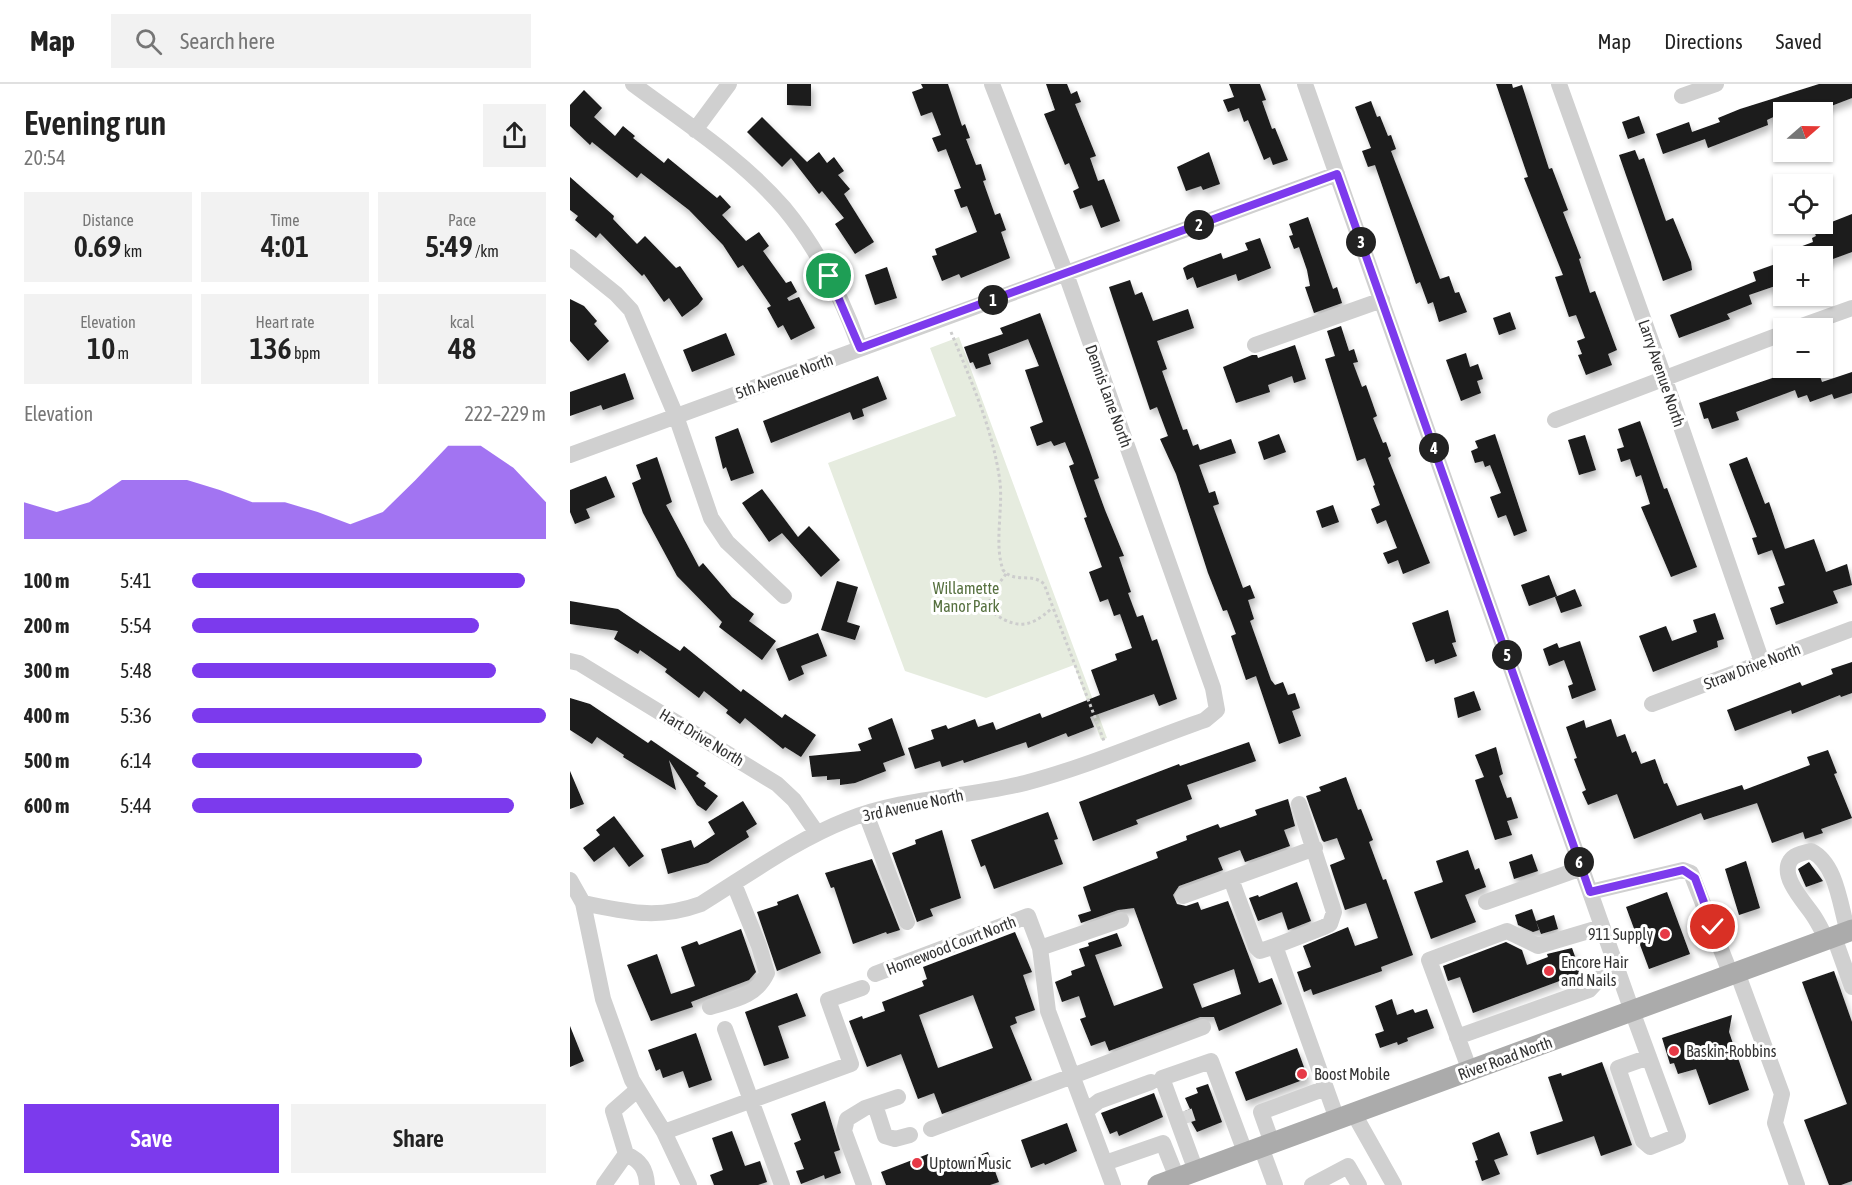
<!DOCTYPE html>
<html lang="en">
<head>
<meta charset="utf-8">
<style>
  :root { --surface:#fff; --page:#f2f2f2; --text:#222; --muted:#767676; --line:#e0e0e0; --accent:#7c3aed }
  body { margin:0; font-family:"Asap Condensed",sans-serif; background:var(--page); color:var(--text); height:100vh; display:flex; flex-direction:column; font-size:22px; white-space:nowrap }
  * { box-sizing:border-box; margin:0 }
  p { font-size:20px; color:var(--muted) }
  .icon { flex:none; width:33px; height:33px; fill:none; stroke:currentColor; stroke-width:2; stroke-linecap:round; stroke-linejoin:round }
  .map { position:relative; flex:1; overflow:hidden }
  .drawer { display:flex; flex-direction:column; background:var(--surface); width:570px }
  .drawer>* { flex:none }
  .needle { width:39px; rotate:70deg }
  .fabs { position:absolute; left:1203px; top:18px; display:grid; gap:12px }
  .fabs a { display:grid; place-items:center; width:60px; height:60px; border-radius:0px; background:var(--surface); box-shadow:0 2px 4px #0004; font-size:30px }
  .pin { position:absolute; display:grid; place-items:center; width:51px; height:51px; color:#fff; margin:-26px; border:3px solid #fff; border-radius:50%; box-shadow:0 2px 6px #0007 }
  .km { position:absolute; width:30px; height:30px; margin:-15px; border-radius:50%; background:#222; color:#fff; font-size:16px; line-height:30px; text-align:center }
  .round { display:grid; place-items:center; flex:none; width:63px; height:63px; border-radius:0px; background:var(--page) }
  .head { display:flex; align-items:center; justify-content:space-between; height:102px; padding:0 24px }
  h1 { font-size:33px; font-weight:600; line-height:45px }
  .stats { display:grid; grid-template-columns:repeat(3,1fr); gap:9px; height:102px; padding:6px 24px }
  .stats div { display:grid; align-content:center; border-radius:0px; background:var(--page); text-align:center }
  .stats b { font-size:30px; font-weight:600 }
  .stats small { font-size:16px; font-weight:400 }
  .stats p { font-size:16px }
  .chart { height:168px; padding:12px 24px }
  .chart p { display:flex; justify-content:space-between }
  .chart svg { width:100%; height:108px; margin-top:6px; fill:var(--accent); opacity:.7 }
  .action { display:flex; gap:12px; margin-top:auto; padding:12px 24px }
  .action a { flex:1; height:69px; border-radius:0px; background:var(--accent); color:#fff; font-size:24px; font-weight:600; line-height:69px; text-align:center }
  .action a+a { background:var(--page); color:var(--text) }
  ul { padding:0 24px; list-style:none; font-size:20px }
  li { display:grid; grid-template-columns:96px 72px 1fr; align-items:center; height:45px }
  li i { height:15px; border-radius:8px; background:var(--accent) }
  header { display:flex; align-items:center; gap:36px; box-sizing:border-box; height:84px; padding:0 30px; background:var(--surface); border-bottom:2px solid var(--line) }
  header strong { font-size:28px }
  nav { display:flex; gap:33px; margin-inline-start:auto; font-size:21px }
  .search { width:420px; height:54px; background:var(--page); display:flex; align-items:center; gap:15px; box-sizing:border-box; padding:0 21px; border-radius:0px; color:var(--muted); font-size:22px }
  main { display:flex; flex:1; min-height:0 }
  .map>svg:first-child { display:block }
  .green { fill:#e6ecdf }
  .building { fill:#1a1a1a; fill-rule:evenodd; filter:url(#shadow) }
  .lines { fill:none; stroke-linecap:round; stroke-linejoin:round }
  .minor-tunnel { stroke:#d6d6d6; stroke-width:16; stroke-dasharray:16 8; stroke-linecap:butt }
  .path { stroke:#cdcdcd; stroke-width:3; stroke-dasharray:3 3; stroke-linecap:butt }
  .minor { stroke:#d0d0d0; stroke-width:16 }
  .major { stroke:#ababab; stroke-width:21 }
  .route-casing { stroke:#fff; stroke-width:12 }
  .route { stroke:#7c3aed; stroke-width:8 }
  .poi-dot { fill:#e63946; stroke:#fff; stroke-width:2 }
  .labels { text-anchor:middle; dominant-baseline:central; stroke-width:6; stroke-linejoin:round; paint-order:stroke }
  .street-label { font-size:16px; fill:#333; stroke:#fff }
  .park-label { font-size:16px; fill:#56703f; stroke:#fff }
  .poi-label { font-size:16px; fill:#333; stroke:#fff; text-anchor:start }
</style>
</head>
<body>
<header>
<strong>Map</strong>
<div class="search"><svg class="icon" aria-label="search" viewBox="0 0 24 24"><circle cx="10" cy="10" r="6"/><path d="M15 15l6 6"/></svg>Search here</div>
<nav><a>Map</a><a>Directions</a><a>Saved</a></nav>
</header>
<main>
<section class="drawer">
<div class="head"><div><h1>Evening run</h1><p>20:54</p></div><a class="round"><svg class="icon" aria-label="share" viewBox="0 0 24 24"><path d="M12 15V3M7 8l5-5 5 5M5 13v7h14v-7"/></svg></a></div>
<div class="stats">
<div><p>Distance</p><b>0.69<small> km</small></b></div>
<div><p>Time</p><b>4:01</b></div>
<div><p>Pace</p><b>5:49<small> /km</small></b></div>
</div>
<div class="stats">
<div><p>Elevation</p><b>10<small> m</small></b></div>
<div><p>Heart rate</p><b>136<small> bpm</small></b></div>
<div><p>kcal</p><b>48</b></div>
</div>
<div class="chart"><p><span>Elevation</span>222–229 m</p>
<svg viewBox="0 0 160 44" preserveAspectRatio="none"><path d="M0 44V29L10 33L20 29L30 20L40 20L50 20L60 24L70 29L80 29L90 33L100 38L110 33L120 20L130 6L140 6L150 15L160 29V44z"/></svg>
</div>
<ul>
<li><b>100 m</b>5:41<i style="width:94%"></i></li>
<li><b>200 m</b>5:54<i style="width:81%"></i></li>
<li><b>300 m</b>5:48<i style="width:86%"></i></li>
<li><b>400 m</b>5:36<i style="width:100%"></i></li>
<li><b>500 m</b>6:14<i style="width:65%"></i></li>
<li><b>600 m</b>5:44<i style="width:91%"></i></li>
</ul>
<div class="action"><a>Save</a><a>Share</a></div>
</section>
<div class="map">
<svg width="1282" height="1101" viewBox="0 0 1282 1101">
  <defs>
    <filter id="shadow"><feDropShadow dx="3" dy="5.5" stdDeviation="3" flood-color="#0004"/></filter>
  </defs>
  <rect width="100%" height="100%" fill="#fff"/>
  <path class="green" d="M389,253L537,654L531,656L504,581L416,614L335,587L258,379L386,332L360,264Z"/>
  <path class="building" d="M217,0H241V22L217,21Z
    M351,0H378L392,42L395,40L400,54L396,55L406,81L411,80L416,96L413,97L425,131L430,129L436,146L431,148L440,174L391,194L389,190L372,197L362,172L367,171L365,165L407,148L397,122L391,124L384,106L391,104L376,65L368,68L362,54L371,51L362,28L351,32L342,8L353,4Z
    M476,0H497L501,10L507,7L511,18L505,20L526,72L520,74L528,97L534,95L550,137L531,144L522,121L510,125L503,107L509,104L499,79L495,81L474,30L485,26Z
    M659,0H690L696,16L692,17L702,45L705,44L718,76L703,81L700,73L694,76L678,36L674,38L669,24L658,28L653,16L664,13Z
    M926,0H942L943,4L952,1L979,85L982,84L998,126L993,128L1011,174L1009,175L1020,209L1025,207L1047,266L1038,270L1042,281L1016,291L1008,271L1012,270L1007,257L1015,254L1006,231L999,233L985,193L993,191L954,94L958,93Z
    M1249,0H1282V14L1256,24L1254,20L1231,28H1214L1197,36L1198,41L1138,64L1135,55L1093,70L1086,50L1119,38L1122,48L1150,38L1148,34L1170,25Z
    M14,6L32,24L24,33L45,52L53,42L65,52L63,54L94,79L98,74L147,114L150,111L161,123L152,131L176,157L189,148L199,162L193,167L216,199L221,197L227,208L217,214L219,217L229,213L245,244L221,256L213,241L208,244L197,224L201,222L173,181L168,184L153,161L119,126L71,89L67,94L22,58L20,61L0,42V21Z
    M801,17L807,33L810,32L818,52L821,51L826,65L821,67L870,195L879,192L885,209L889,208L897,228L869,238L863,218L858,220L850,198L846,200L805,81L798,83L792,67L801,64L785,23Z
    M1069,32L1075,49L1058,55L1052,38Z
    M192,33L237,78L249,68L257,79L264,73L274,87L268,91L280,105L274,110L304,158L285,170L265,140L274,134L252,107L249,110L221,74L212,83L177,48Z
    M1065,66L1069,76L1074,74L1096,137L1103,134L1121,178L1122,186L1093,197L1049,71Z
    M639,68L650,100L633,106L631,102L616,107L607,83Z
    M0,93L44,132L43,135L67,160L75,152L106,184L110,182L133,215L128,221L112,233L99,214L94,218L74,190L72,192L30,149L26,154L5,136L8,132L0,126Z
    M1282,130V168L1252,179V172H1206L1243,158L1242,154L1246,152L1242,142L1253,138L1254,141Z
    M738,133L763,205L767,203L772,219L744,229L735,203L740,202L737,186L729,163L724,165L719,152L723,151L719,140Z
    M690,154L701,184L668,197L666,190L627,204L623,193L617,196L613,184L618,181L651,169L653,175L678,166L675,159Z
    M1214,177V199L1179,211L1182,220L1157,230L1160,235L1109,254L1100,231L1186,197L1183,188Z
    M317,183L327,214L305,221L295,191Z
    M560,196L565,211L572,208L583,237L618,225L624,244L587,257L597,285L592,287L613,346L617,345L623,362L628,360L630,366L661,355L666,369L629,381L639,409L645,407L649,420L643,422L673,504L680,501L685,514L678,516L684,535L680,537L701,596L705,601L713,598L718,611L725,609L730,624L722,627L731,652L709,660L686,592L676,596L661,552L666,550L657,526L653,527L638,489L606,390L590,355L598,352L587,323L580,326L539,203Z
    M0,215L14,222L27,237L24,240L39,257L18,277L0,257Z
    M940,228L946,245L929,251L923,234Z
    M470,229L520,368L529,394L524,396L535,426L554,472L549,473L561,508L558,509L567,533L573,531L582,557L587,555L607,615L589,622L584,610L520,633L524,643L498,653L496,649L458,664L456,658L394,679L393,676L372,683L370,677L345,685L338,664L364,655L361,646L376,641L378,645L405,635L408,643L423,638L426,646L470,629L472,634L530,611L521,586L547,576L545,570L562,564L550,530L544,532L538,515L530,518L519,488L532,483L514,434L517,433L499,382L504,380L495,358L484,362L481,357L467,362L460,343L473,338L455,286L469,282L458,255L418,270L421,280L406,285L403,278L400,279L394,263L433,250L430,244Z
    M771,242L779,267L784,265L788,278L783,279L792,303L796,301L807,332L803,334L813,359L816,358L821,372L818,374L860,479L833,490L828,476L818,480L813,469L827,464L816,436L807,440L801,425L810,421L803,402L805,401L795,374L787,377L755,275L765,272L757,247Z
    M156,249L165,271L122,288L113,266Z
    M725,261L736,295L724,299L722,292L698,301L700,308L666,319L653,283L682,271H687L688,274Z
    M896,269L900,283L908,280L913,295L907,297L911,309L891,317L876,276Z
    M1232,284H1247L1252,298L1282,288V309L1264,315L1262,310L1240,318L1237,311L1228,314L1225,306L1166,328L1169,336L1142,345L1138,334L1134,335L1129,319Z
    M55,289L64,315L33,326L31,321L0,332V308Z
    M308,292L317,315L292,325L294,332L283,336L280,328L201,359L193,337Z
    M1070,337L1094,405L1097,404L1127,483L1101,493L1071,423L1080,420L1071,391L1066,393L1060,375L1051,378L1047,365L1054,363L1048,345Z
    M168,344L184,389L161,397L156,383L153,385L145,353Z
    M709,350L716,368L694,376L688,358Z
    M925,350L957,447L944,452L936,431L928,434L920,413L931,409L920,381L915,383L913,377L905,379L901,367L908,364L905,357Z
    M1015,351L1026,386L1009,391L998,356Z
    M87,373L102,418L96,421L129,483L133,479L162,513L184,530L179,537L206,557L192,576L149,543L152,538L107,492L73,429L62,399L71,395L66,381Z
    M1177,373L1195,420L1199,418L1215,465L1244,455L1256,488L1277,480L1282,501L1263,507L1268,519L1206,541L1200,524L1214,519L1208,503L1215,501L1202,466L1188,471L1182,454L1187,453L1159,380Z
    M36,392L45,413L16,425L20,434L5,440L0,428V406Z
    M192,405L228,453L239,442L270,476L251,493L212,449L199,458L172,419Z
    M763,421L769,438L752,444L746,427Z
    M979,491L987,512L959,522L951,501Z
    M267,497L288,503L277,538L290,542L285,556L251,546Z
    M1005,505L1012,522L991,529L985,513Z
    M0,517L48,525L110,567L114,562L171,608L173,605L212,634L215,630L246,651L231,673L215,663L213,665L175,634L170,640L156,629L158,626L134,607L129,614L95,588L97,585L70,566L68,570L44,555L48,547L0,540Z
    M878,526L886,558L882,559L887,572L865,580L864,575L856,578L842,539Z
    M1145,529L1154,555L1147,557L1148,563L1083,588L1069,552L1096,542L1102,557L1127,548L1123,536Z
    M248,549L257,572L231,582L234,590L219,597L206,565Z
    M1010,557L1026,606L1002,615L998,602L1003,600L994,576L979,582L973,565L987,559L989,564Z
    M1282,578V609L1271,613L1270,611L1222,630L1221,626L1165,647L1157,626L1230,598L1232,602L1263,590L1261,585Z
    M904,607L911,626L888,634L884,614Z
    M0,614L20,620L78,659L81,656L129,689L126,692L136,699L134,702L148,712L136,727L127,721L99,676L106,706L53,673L54,671L27,653L22,660L0,646Z
    M322,634L335,671L313,679L316,687L285,699L270,701V695L257,696V692L242,693L239,672L291,667L288,660L302,655L298,644Z
    M1041,635L1047,653L1055,650L1062,669L1066,667L1071,680L1085,675L1094,700L1097,699L1107,722L1172,701L1174,706L1240,681L1237,673L1258,666L1267,689L1264,690L1282,734L1251,745L1253,749L1235,755L1233,748L1202,759L1187,719L1134,736L1131,729L1064,755L1047,710L1018,721L1012,708L1016,706L1004,675L1007,674L996,643L1014,636L1016,644Z
    M679,658L686,677L617,701L622,715L566,736L568,740L523,757L509,718L609,680L610,682Z
    M926,663L933,690L929,692L937,714L941,713L948,734L937,737L942,751L925,756L905,696L914,693L905,671Z
    M0,687L14,720L0,725Z
    M776,693L788,726L791,725L803,756L799,758L813,796L816,795L843,871L811,883L812,887L743,911L741,905L734,908L727,888L741,883L733,862L778,843L785,862L808,854L796,819L775,826L760,781L775,775L767,754L754,758L752,756L736,712L751,707L749,703Z
    M718,715L725,742L714,746L720,762L675,778L670,766L648,774L653,786L609,802L603,811L607,820L616,822L628,818L631,826L658,817L689,899L702,894L712,920L649,947L644,933H630L539,967L535,957L521,962L510,935L516,933L509,912L492,918L485,898L502,891L501,887L515,882L509,865L519,862L518,859L547,849L552,862L525,871L544,922L593,904L564,824L548,826L511,839L508,831L521,827L513,803L588,774L586,768L617,756L616,752L648,740L650,744L687,731L685,726ZM664,885L671,910L632,924L623,900Z
    M173,717L187,740L176,747L179,753L138,779L98,790L91,765L121,756L124,764L145,750L138,738Z
    M478,728L488,755L484,756L493,780L424,805L415,781L411,783L401,756Z
    M44,732L74,772L59,783L44,763L24,778L13,764L30,751L26,746Z
    M372,746L391,814L360,825L363,832L347,838L322,769L346,760L345,756Z
    M898,766L905,786L909,784L916,803L895,811L906,838L861,855L844,808L873,798L866,777Z
    M962,770L968,787L944,795L939,778Z
    M302,775L330,846L317,850L316,848L283,860L264,803L261,804L255,789Z
    M1176,777L1190,824L1169,831L1155,785Z
    M1239,778L1253,797L1236,803L1228,785Z
    M727,798L741,837L718,846L712,828L688,837L679,814L688,811L689,813Z
    M1097,808L1120,870L1079,885L1056,823Z
    M228,810L251,869L207,887L187,828L208,821L207,818Z
    M962,825L969,846L963,848L948,841L945,831Z
    M984,831L988,845L971,850L966,837Z
    M171,845L186,888L179,896L121,918L123,923L81,937L57,881L87,870L101,910L125,902L111,863L127,857L129,861Z
    M445,848L462,888L453,891L465,926L445,933L447,939L440,942L462,996L372,1030L364,1009L348,1015L331,970L297,983L279,937L292,932L293,935L315,927L312,918L354,902L352,897L357,895L353,883ZM403,911L423,964L368,984L349,931Z
    M936,858L952,866L957,881L978,873L977,870L1002,864L1011,889L903,929L890,893L878,897L873,882Z
    M1264,887L1282,938V1097L1271,1101H1259L1234,1036L1277,1020L1232,898Z
    M227,909L236,932L208,942L219,974L194,982L175,928Z
    M822,915L827,931L843,925L845,929L857,925L864,944L837,954L838,957L828,961L827,958L810,964L805,950L814,947L805,922Z
    M1162,931L1159,948L1179,1006L1139,1021L1126,985L1108,990L1104,979L1100,980L1092,954Z
    M0,942L14,977L0,983Z
    M126,949L142,996L119,1004L113,987L93,994L90,985L86,987L78,966Z
    M727,964L738,994L676,1017L665,988Z
    M1032,978L1062,1061L1031,1072L1024,1052L967,1071L960,1048L993,1037L978,993L991,989L992,992Z
    M638,1000L652,1038L627,1048L615,1027L620,1025L615,1014L628,1009L626,1004Z
    M584,1009L593,1033L549,1052L547,1047L540,1050L531,1029Z
    M255,1017L270,1066L264,1068L271,1089L255,1095L254,1091L231,1100L226,1087L234,1085L224,1059L231,1056L221,1030Z
    M497,1039L507,1067L475,1081L474,1079L461,1084L451,1056Z
    M162,1047L175,1082L190,1077L197,1098L188,1101H144L140,1091L153,1086L142,1054Z
    M929,1048L938,1071L924,1076L930,1090L912,1097L905,1077L908,1076L902,1059Z
    M418,1068L429,1098L420,1101H316L311,1088L358,1070L364,1087Z"/>
  <g class="lines">
    <path class="minor-tunnel" d="M614,1027L618,1039"/>
    <path class="path" d="M381,248C401,297 423,345 430,398C433,426 424,460 433,486C445,500 462,488 474,500L534,657
      M436,490L424,506L417,524C442,544 458,547 482,524"/>
    <path class="minor" d="M63,0C114,38 172,75 214,124C248,165 272,214 290,264
      M735,0L1062,927L1108,1052L1080,1063L1073,1057L1048,984L1079,973
      M989,0L1094,293L1192,578
      M1112,12L1146,0
      M125,46L159,0
      M0,173L46,210L61,226L106,332L141,434L157,458L214,512
      M1226,244L1282,224
      M685,261L812,216
      M985,336L1214,249
      M0,371L767,90
      M0,577L9,579L207,700L224,716L247,749
      M1082,620L1282,545
      M729,720L764,828L760,840L754,843L705,862L767,1035
      M296,730L337,838
      M661,795L686,863L690,867L705,862
      M0,796L13,819L33,915L62,996L94,1048L119,1101
      M1020,808L1113,786L1121,789L1161,891
      M613,812L745,764
      M916,818L1012,784
      M13,819C58,828 87,836 131,820C178,791 226,756 277,736C334,713 396,714 455,699C516,683 575,657 635,636L647,626L643,604L496,190L422,0
      M1264,853L1282,903
      M1257,856C1252,847 1248,838 1243,831C1235,819 1210,793 1220,777C1224,770 1234,769 1241,767C1267,780 1270,822 1278,848
      M470,864L551,836
      M1167,888L1212,1010L1205,1039L1227,1101
      M305,890L458,832L470,864L478,927L543,1101
      M140,923C163,916 186,913 197,889L189,862L164,800
      M155,945L212,1101
      M887,953L1019,906L1031,893L1047,887
      M900,987L859,876L937,847L968,862L1032,843
      M305,1021L315,1052L325,1055L340,1051
      M516,1027L529,1017L581,998
      M784,1030L824,1101
      M361,1045L633,943
      M94,1048L281,980L258,916L292,904
      M702,1059L691,1028L756,1004
      M691,1063L705,1101
      M56,1070C71,1077 76,1085 77,1101
      M535,1079L593,1059L607,1094
      M626,1087L592,994L641,977L675,1068
      M34,1101L56,1070L43,1027L67,1006
      M294,1101L274,1047L277,1035L295,1024L328,1013
      M742,1101L778,1082L789,1101"/>
    <path class="major" d="M588,1101L1282,846"/>
  </g>
  <g class="lines">
    <defs>
      <path id="route" d="M259,192L290,264L767,90L1020,808L1113,786L1125,794L1143,843"/>
    </defs>
    <use href="#route" class="route-casing"/>
    <use href="#route" class="route"/>
  </g>
  <g class="poi-dot">
    <circle cx="1095" cy="850" r="6"/>
    <circle cx="979" cy="887" r="6"/>
    <circle cx="1104" cy="967" r="6"/>
    <circle cx="732" cy="990" r="6"/>
    <circle cx="347" cy="1079" r="6"/>
  </g>
  <g class="labels">
    <g class="street-label">
      <text transform="translate(1092 289) rotate(71)">Larry Avenue North</text>
      <text transform="translate(214 292) rotate(-20)">5th Avenue North</text>
      <text transform="translate(539 312) rotate(70)">Dennis Lane North</text>
      <text transform="translate(1182 582) rotate(-21)">Straw Drive North</text>
      <text transform="translate(132 653) rotate(31)">Hart Drive North</text>
      <text transform="translate(343 721) rotate(-12)">3rd Avenue North</text>
      <text transform="translate(381 861) rotate(-21)">Homewood Court North</text>
      <text transform="translate(935 974) rotate(-20)">River Road North</text>
    </g>
    <g class="park-label">
      <text x="396" y="504">Willamette<tspan x="396" dy="18">Manor Park</tspan></text>
    </g>
    <g class="poi-label">
      <text x="1083" y="850" text-anchor="end">911 Supply</text>
      <text x="991" y="878">Encore Hair<tspan x="991" dy="18">and Nails</tspan></text>
      <text x="1116" y="967">Baskin-Robbins</text>
      <text x="744" y="990">Boost Mobile</text>
      <text x="359" y="1079">Uptown Music</text>
    </g>
  </g>
</svg>
<div class="fabs">
<a><svg class="needle" viewBox="-14 -14 28 28"><path d="M0-13l5 13h-10z" fill="#e53935"/><path d="M0 13l5-13h-10z" fill="#767676"/></svg></a>
<a><svg class="icon" aria-label="locate" viewBox="0 0 24 24"><circle cx="12" cy="12" r="6"/><path d="M12 2v4M12 18v4M2 12h4M18 12h4"/></svg></a>
<a>+</a>
<a>−</a>
</div>
<div class="pin" style="left:259px;top:192px;background:#1e9e55"><svg class="icon" aria-label="arrive" viewBox="0 0 24 24"><path d="M6 21V4h12l-3 4 3 4H6"/></svg></div>
<div class="pin" style="left:1143px;top:843px;background:#d93025"><svg class="icon" aria-label="check" viewBox="0 0 24 24"><path d="M5 12l5 5 9-10"/></svg></div>
<b class="km" style="left:423px;top:216px">1</b>
<b class="km" style="left:629px;top:141px">2</b>
<b class="km" style="left:791px;top:158px">3</b>
<b class="km" style="left:864px;top:364px">4</b>
<b class="km" style="left:937px;top:571px">5</b>
<b class="km" style="left:1009px;top:778px">6</b>
</div>
</main>
</body>
</html>
